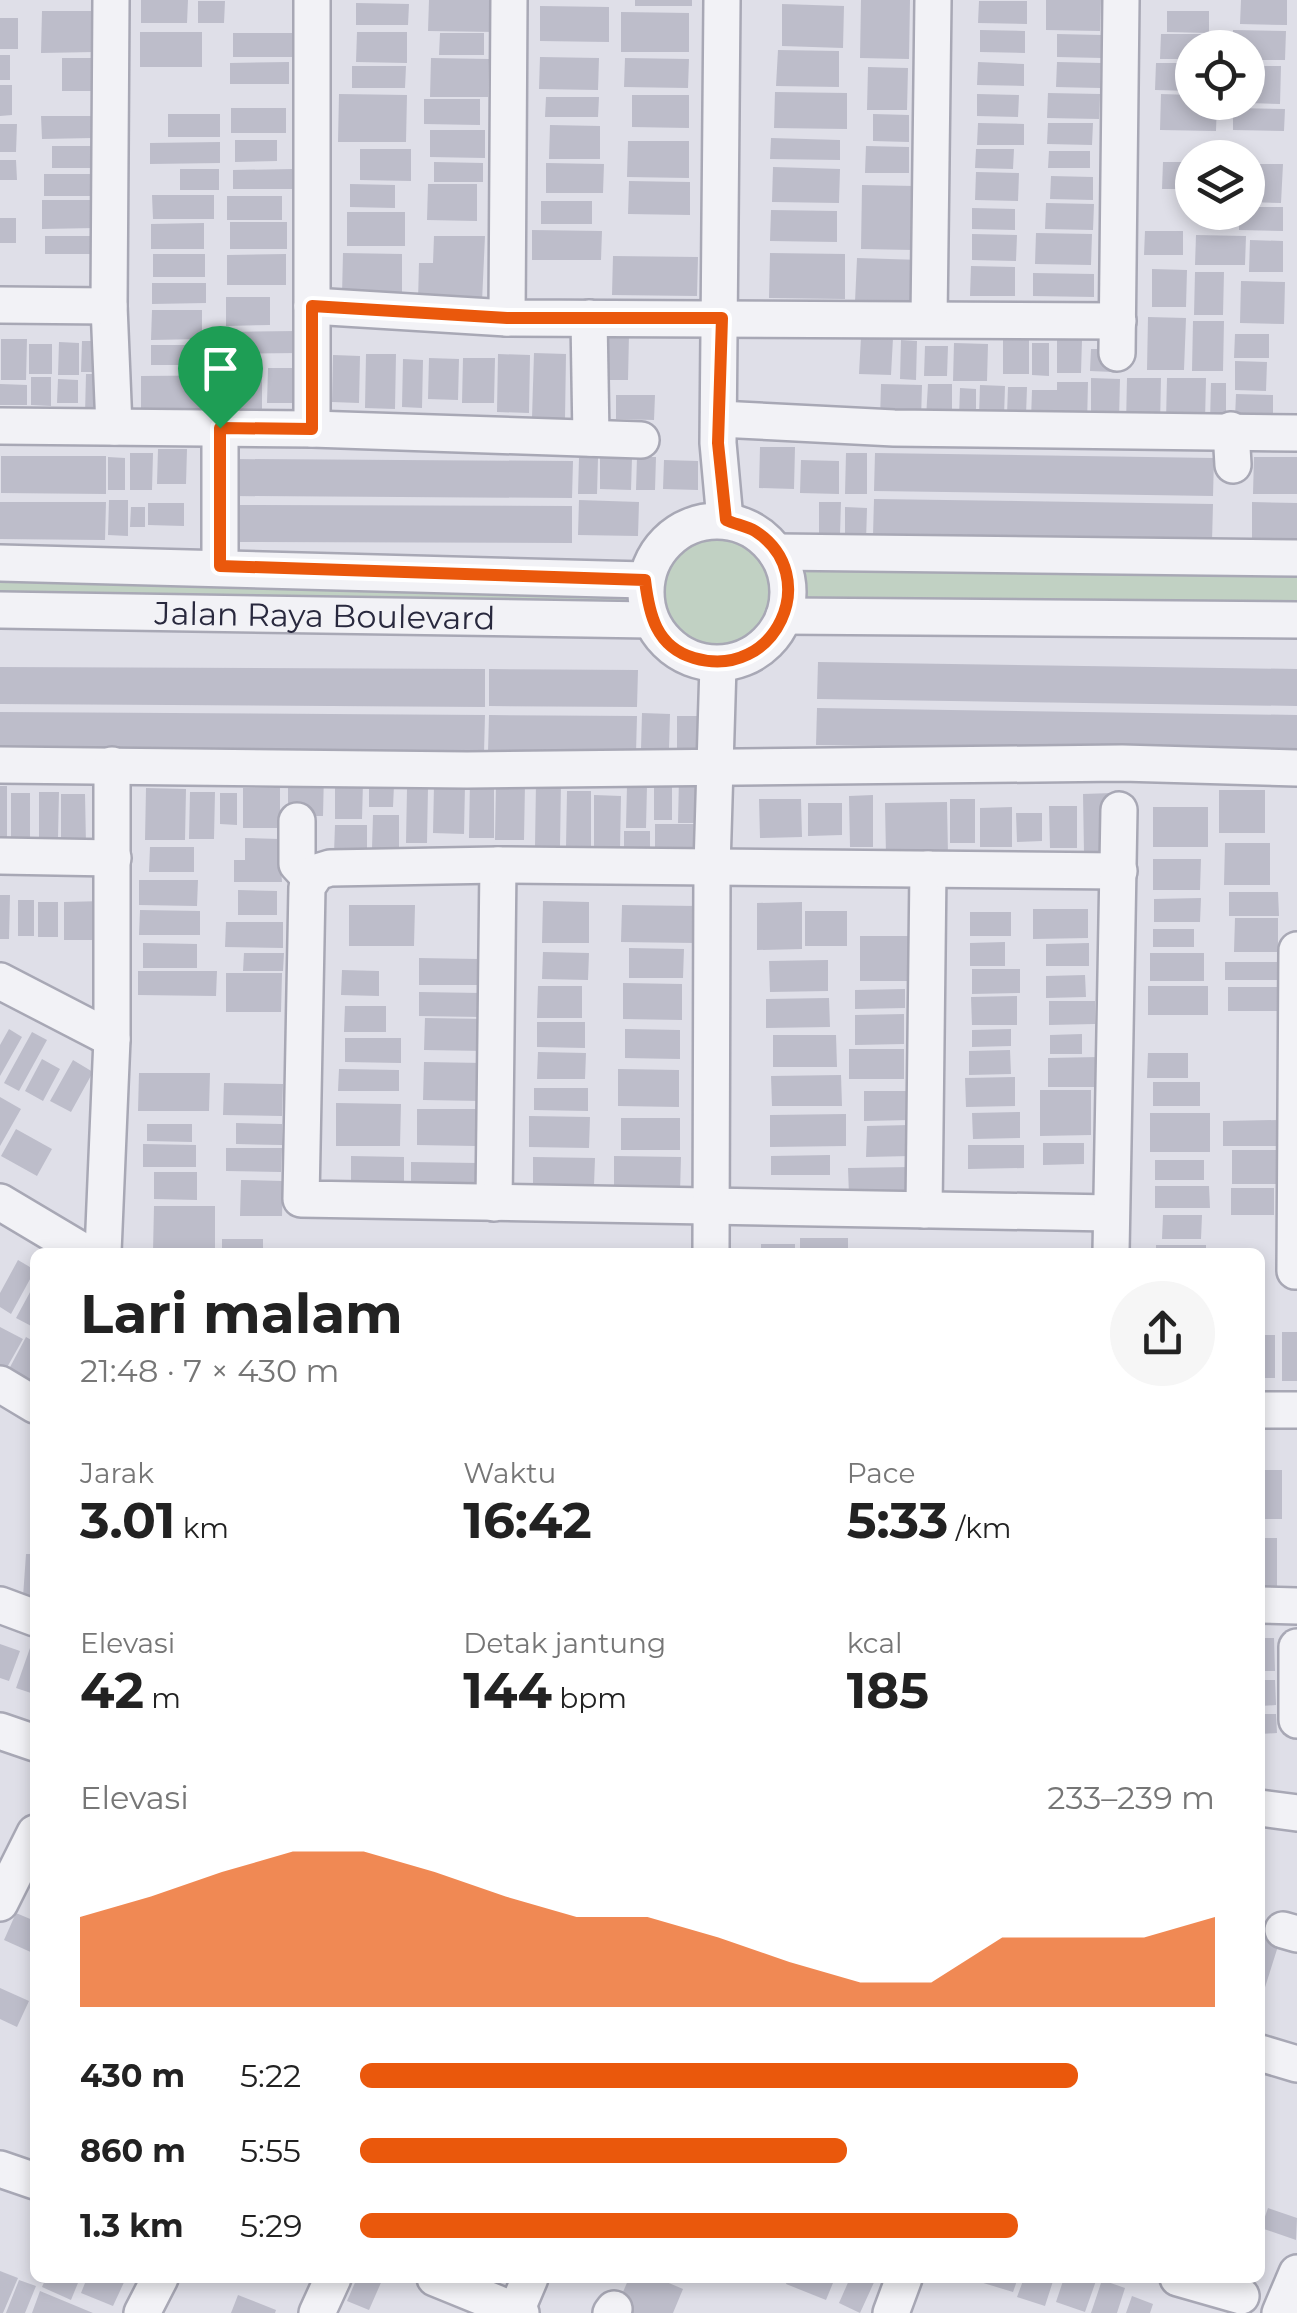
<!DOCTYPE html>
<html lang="id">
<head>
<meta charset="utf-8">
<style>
  :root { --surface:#fff; --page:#f6f6f6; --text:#222; --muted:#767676; --accent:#ea580c }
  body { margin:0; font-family:Montserrat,sans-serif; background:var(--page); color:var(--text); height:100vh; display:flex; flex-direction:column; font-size:38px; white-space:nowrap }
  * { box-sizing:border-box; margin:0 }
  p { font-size:32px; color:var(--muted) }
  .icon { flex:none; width:55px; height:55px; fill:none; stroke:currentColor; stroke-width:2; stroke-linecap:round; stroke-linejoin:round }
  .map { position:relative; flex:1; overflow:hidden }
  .drawer { position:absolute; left:30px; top:1248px; width:1235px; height:1035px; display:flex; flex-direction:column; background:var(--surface); border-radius:15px; box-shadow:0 5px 15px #0003 }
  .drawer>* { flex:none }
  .tools { position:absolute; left:1175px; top:30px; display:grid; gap:20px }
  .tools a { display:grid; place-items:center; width:90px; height:90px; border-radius:50%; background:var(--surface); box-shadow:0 5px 15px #0003; font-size:50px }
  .pin { position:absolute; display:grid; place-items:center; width:85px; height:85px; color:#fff; margin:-102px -42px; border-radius:50% 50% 50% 0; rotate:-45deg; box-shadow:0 0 10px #0007 }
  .pin .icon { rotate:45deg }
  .round { display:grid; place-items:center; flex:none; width:105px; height:105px; border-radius:52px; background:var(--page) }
  .head { display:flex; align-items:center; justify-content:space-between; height:170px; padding:0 50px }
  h1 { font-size:55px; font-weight:700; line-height:75px }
  .figures { display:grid; grid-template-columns:repeat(3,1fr); gap:15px; height:170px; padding:10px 50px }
  .figures div { display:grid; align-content:center }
  .figures b { font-size:50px; font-weight:700 }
  .figures small { font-size:28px; font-weight:400 }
  .figures p { font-size:28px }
  .chart { height:280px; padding:20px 50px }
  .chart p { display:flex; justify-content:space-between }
  .chart svg { width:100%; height:180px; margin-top:10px; fill:var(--accent); opacity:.7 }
  ul { padding:0 50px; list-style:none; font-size:32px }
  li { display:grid; grid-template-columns:160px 120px 1fr; align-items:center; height:75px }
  li i { height:25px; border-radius:12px; background:var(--accent) }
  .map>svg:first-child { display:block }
  .green { fill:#c1d1c3 }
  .building { fill:#bdbdca }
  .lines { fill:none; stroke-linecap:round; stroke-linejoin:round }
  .minor-casing { stroke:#a8a8b5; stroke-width:40 }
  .minor { stroke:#f2f2f6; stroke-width:35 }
  .route-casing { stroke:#fff; stroke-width:20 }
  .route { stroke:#ea580c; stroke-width:12 }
  .labels { text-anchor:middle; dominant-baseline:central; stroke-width:8; stroke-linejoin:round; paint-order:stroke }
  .street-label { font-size:32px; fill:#29293e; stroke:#efeff6 }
</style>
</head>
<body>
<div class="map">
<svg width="1297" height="2313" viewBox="0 0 1297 2313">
  <rect width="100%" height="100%" fill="#dfdfe8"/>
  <path class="green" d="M725,520L754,530L777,552L1297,559V621L784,616L769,641L746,658L718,665L677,653L649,620L0,611V563L645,580C665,536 678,527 725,520Z"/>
  <path class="building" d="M141,0H188L187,23H141Z
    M429,0H496L495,32L428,31Z
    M635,0H692V6H635Z
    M861,0H910L909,59L860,58Z
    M1046,0H1101L1100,31L1046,30Z
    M1241,0H1287V25L1240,24Z
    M198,1H225L224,23H198Z
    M979,1H1027V24L978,23Z
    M356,3L409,4L408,25H356Z
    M782,4L844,6L843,48L782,46Z
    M540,6L609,7V42L540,41Z
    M42,11H94V52L41,53Z
    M1167,11H1209V33L1167,32Z
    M621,12L689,13V52H621Z
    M0,18H18V49H0Z
    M980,30L1025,31V53L980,52Z
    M1233,30L1286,31L1285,60H1248V48H1233Z
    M140,32H202V67H140Z
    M357,32H407V63L356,62Z
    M233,33H292V57H233Z
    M440,33H484V55H439Z
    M1057,34L1102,35V58L1057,57Z
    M1161,34H1211L1210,48H1192V59H1160Z
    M778,50L839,51V87L776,86Z
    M0,55H10V80H0Z
    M540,57L599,58L598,90L539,89Z
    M62,58H95V91H62Z
    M431,58L489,59L488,97H430Z
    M625,58L689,59L688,88L624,87Z
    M289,62V84H230V63Z
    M978,62L1024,64V86L977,85Z
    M1057,62L1101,63L1100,88L1056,87Z
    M1156,63H1192V91L1155,90Z
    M352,66H406L405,88H352Z
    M1248,66H1281L1280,104L1248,103Z
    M868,67L908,68L907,110H867Z
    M0,85H12V115L0,116Z
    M775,92L847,93V129L774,128Z
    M1048,93L1100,94L1099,119L1047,118Z
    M339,94L407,95L406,142H338Z
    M977,94L1019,95L1018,117L977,116Z
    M1161,94L1192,95V102H1217L1216,131L1160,130Z
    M632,95H689V128L632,127Z
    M546,97H599L598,117H545Z
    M424,99H480V125L424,124Z
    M231,108H286V133H231Z
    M1233,108L1285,109L1284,131L1233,130Z
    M168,114H220V137H168Z
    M873,114L909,115V142L873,141Z
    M41,116H92V138L42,139Z
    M978,123L1024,124V145H977Z
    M1048,123H1093L1092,145L1047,144Z
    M0,124H17L16,152H0Z
    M550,125L600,126V159H549Z
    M430,130H485V158L430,157Z
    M771,138L840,140V160L770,159Z
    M235,140H277V161L235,162Z
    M628,141H689V178L627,177Z
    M220,142V163L150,164V143Z
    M52,146H98V168H52Z
    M866,146L909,147V173H865Z
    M360,149H411V181L360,180Z
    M976,149H1014L1013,169L975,168Z
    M1049,151H1090V168H1048Z
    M0,160H16L17,180H0Z
    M434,162L483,163V182H434Z
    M1163,162H1192V189H1162Z
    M546,163L604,164L603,193H546Z
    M1248,164H1283L1281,203L1249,202Z
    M773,167L840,169L839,203L772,202Z
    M180,169H219V190H180Z
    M294,169V189H233V170Z
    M976,172L1019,173L1018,201L975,200Z
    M44,174H92V196H44Z
    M1051,176L1093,177V200L1050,199Z
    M629,181L690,182V215L628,214Z
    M350,184L395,185V208L350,207Z
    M428,184H477V221L427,220Z
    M862,185L915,186L913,250L861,249Z
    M152,195H214V219H153Z
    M227,196H282V220H227Z
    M42,200H95V228L42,229Z
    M541,201H592V224H541Z
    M1046,203L1094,204L1093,230L1045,229Z
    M1248,207H1283V231L1239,230V212H1248Z
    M972,208L1015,209V230L972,229Z
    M771,210L837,211V242L770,241Z
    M347,212H405V246H347Z
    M0,218H16V243H0Z
    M230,222H287V249H230Z
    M204,223V249H151V224Z
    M532,230L602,231L601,260H532Z
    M1145,231H1183V255H1144Z
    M1036,233L1092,234L1091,265L1035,264Z
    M972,234L1017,235L1016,261L972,260Z
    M1196,235L1246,236L1245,265H1195Z
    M45,236H96V254H45Z
    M434,236H485L482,302L418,301L419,263H433Z
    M1250,240L1283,241V272H1249Z
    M343,253L402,254V297L342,296Z
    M770,253L845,254V299L769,298Z
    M153,254H205V277H153Z
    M286,254V285H227V255Z
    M613,256L698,257L697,296L612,295Z
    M857,258L921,260L920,303L855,302Z
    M971,266L1015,267V296H970Z
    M1152,269L1187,270L1186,307H1152Z
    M1195,272H1224L1223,315H1194Z
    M1033,273L1094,274V297L1033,296Z
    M1241,281L1285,282L1284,324L1240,323Z
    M152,283H206V303L152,304Z
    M226,297H270V325L226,326Z
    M152,310H202V339L151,340Z
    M1148,317L1186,318L1184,370H1147Z
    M1193,321H1224L1223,371H1192Z
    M298,331V353L226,354V332Z
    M601,334H629L628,380H600Z
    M1235,334H1269V358H1234Z
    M861,337L893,338L891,375L859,374Z
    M1003,338L1029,339V374H1003Z
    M1,339H27L26,380H1Z
    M1057,339L1082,340L1081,373H1057Z
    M901,340L917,341L916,380L900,379Z
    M82,341H106V372H81Z
    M59,342L79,343V375H58Z
    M954,343L988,344L987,381H953Z
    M1032,343H1049V376L1032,375Z
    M29,344H52V374H29Z
    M151,345H211L212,365H151Z
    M925,346H948L947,376H924Z
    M1091,349H1113V372L1090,371Z
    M534,353L566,354L565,419L532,418Z
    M366,354H396L395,409L365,408Z
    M498,354L530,355L529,413L497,412Z
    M333,355L360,356L359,403L332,402Z
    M429,358L459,359L458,400L428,399Z
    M463,358H495L494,403H462Z
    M403,359L423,360L422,408L402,407Z
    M1235,361L1267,362L1266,391L1235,390Z
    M268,368H293V403H267Z
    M86,374H107L106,415L85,414Z
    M262,375V413H141V376Z
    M31,377H51V406L31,405Z
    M1091,378L1120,379L1119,420H1091Z
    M1127,378H1161L1160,425H1126Z
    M1167,378H1206L1205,421H1166Z
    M58,379L78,380V403H57Z
    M1057,382H1088L1087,424L1031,419L1032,390H1057Z
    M1211,383H1226V422H1210Z
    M0,384L27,385V405H0Z
    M881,384L922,385L921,420H880Z
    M928,384H952V419L926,418Z
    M980,385L1005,386L1004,417L979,416Z
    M1008,387H1027L1026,415H1007Z
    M960,388L976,389V419L959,418Z
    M1236,394L1273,395V418H1235Z
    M616,395H655L654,420L616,419Z
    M760,447H795L794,489L759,488Z
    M158,449H187L186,484H157Z
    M130,453H153L152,490H130Z
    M846,453H867V494H845Z
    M875,453L1214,458L1213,496L874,491Z
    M1,456H106V494L1,493Z
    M108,457L125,458V490H108Z
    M600,457L632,458L631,490L600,489Z
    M637,457H656L655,490H636Z
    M1254,457H1297V494H1253Z
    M579,458H598L597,494H578Z
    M234,459L573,461L572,498L233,496Z
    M664,460L698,461V490L663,489Z
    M801,460L839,461V494L800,493Z
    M874,499L1213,504L1212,542L873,536Z
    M109,500H128V536L108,535Z
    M579,500L639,502L638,536L578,535Z
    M0,502H106L105,540L0,539Z
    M819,502H841L840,534L819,533Z
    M1252,502L1297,503V540H1252Z
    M148,503H184V526L148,525Z
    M233,505L572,506V543L232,542Z
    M131,507H145V527H130Z
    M845,507L867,508L866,542L845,541Z
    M818,662L1297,669V706L817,699Z
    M0,667L485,669V707L0,704Z
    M489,669L638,670L637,707L489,706Z
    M817,708L1297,715V752L816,745Z
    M0,712L485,715L484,753L0,749Z
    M642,713L670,714L669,749H641Z
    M489,715L637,716L636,753L488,752Z
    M677,716H707L706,756L677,755Z
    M288,772H324L323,816H288Z
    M679,777L698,778V823H678Z
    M654,778H672V820H654Z
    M470,780H494V838H469Z
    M536,781L561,782L560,847H535Z
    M335,782H363L362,819H335Z
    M496,783H525L524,840H495Z
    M369,785H394L393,807H369Z
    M434,785H465L464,834L433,833Z
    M627,785H647L646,828H626Z
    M0,786H7V838H0Z
    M146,788L186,789L185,840H145Z
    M243,788H280V828H243Z
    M407,788H428L427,843H406Z
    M1219,790H1265V833H1219Z
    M567,791H591V848H566Z
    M39,792H59L58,838H39Z
    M190,792H215L214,839H189Z
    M11,793H30V842L11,843Z
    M220,793H237V825L220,824Z
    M1112,793V853H1084L1083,794Z
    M61,794H85L86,845H61Z
    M594,795L621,796L620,849L594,848Z
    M873,795V847H850L849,796Z
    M759,799H801L802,837L760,838Z
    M950,799H975V843H950Z
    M947,802L948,855L886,856L885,803Z
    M808,803H842V835L808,836Z
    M1049,806H1077V848H1050Z
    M1012,807V847H980V808Z
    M1153,807H1208V847H1153Z
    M1016,813H1042V841L1017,842Z
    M373,815H399V849H372Z
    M655,824H698V852L655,851Z
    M335,825H367V853H334Z
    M624,831H650V853H624Z
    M245,838L279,839L282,882H234V860H245Z
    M1225,843H1270V885H1224Z
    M150,847H194V872H149Z
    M1153,859H1201L1200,890H1153Z
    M139,880H198L197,906L139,905Z
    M238,890L277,891V915H238Z
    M1229,892H1278L1279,916H1229Z
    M0,895H10L9,939H0Z
    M1201,898L1200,922H1154V899Z
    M18,900H34V936H18Z
    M105,901L104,940H64V902Z
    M543,901L589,902V943H542Z
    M38,902H58V937H38Z
    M802,902V949L757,950V903Z
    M349,905H415L414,946H349Z
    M622,905L696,906V943L621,942Z
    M1033,909H1088V938L1033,939Z
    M140,910L200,911V935H139Z
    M805,911H847V946H805Z
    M970,912H1011V936H970Z
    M1235,918H1278V952H1234Z
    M226,922H283V948L225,947Z
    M1153,929H1194V947H1153Z
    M860,936H909L910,981H860Z
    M1005,942V966H970V943Z
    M143,943L197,944V968H143Z
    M1089,943V966H1046V944Z
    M629,948L684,949L683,978H629Z
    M543,952L589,953L588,980L542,979Z
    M244,953H284L283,971H243Z
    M1150,953H1204V981H1150Z
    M419,958L479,959L478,985H419Z
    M828,960V991L770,992L769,961Z
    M1225,962H1280V980H1225Z
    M972,969H1020V993L972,994Z
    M342,970L379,971V996L341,995Z
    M138,971H217L216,996L138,995Z
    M226,973H282L281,1012H226Z
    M1085,975L1086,997L1046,998V976Z
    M623,983L682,984V1020L623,1019Z
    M538,986H582V1018H537Z
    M1148,986H1208V1015H1148Z
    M1228,987H1284V1011H1228Z
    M905,989V1008L855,1009V990Z
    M419,992L481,993V1017L419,1016Z
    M1017,996V1025H972L971,997Z
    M829,998L830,1027L766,1028V999Z
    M1049,1001H1095V1024L1049,1025Z
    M345,1006H386V1032H344Z
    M904,1014V1044L855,1045V1015Z
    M425,1018L487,1019V1051L424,1050Z
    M537,1022H585V1048L537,1047Z
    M9,1029L22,1037L0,1076V1045Z
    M625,1029L680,1030V1059L625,1058Z
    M1011,1029V1046L972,1047V1030Z
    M32,1032L47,1040L19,1091L4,1083Z
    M1082,1034V1054H1050V1035Z
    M773,1035H836L837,1067H773Z
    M345,1038H401V1063L345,1062Z
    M849,1049H904V1079H849Z
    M1010,1050L1011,1074L969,1075V1051Z
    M538,1052L586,1053L585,1079H537Z
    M1148,1053H1188V1078H1147Z
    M1099,1057V1087H1048V1058Z
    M42,1059L60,1069L43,1101L25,1091Z
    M73,1060L93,1072L71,1112L50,1101Z
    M424,1062L484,1063L483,1101L423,1100Z
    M339,1069L399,1070V1091H338Z
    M618,1069L679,1070V1107L618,1106Z
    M139,1073H210L209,1111H138Z
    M841,1075L842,1106H772L771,1076Z
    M1015,1077V1106L966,1107L965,1078Z
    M1153,1082H1200V1106H1153Z
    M224,1083L283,1084L282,1116L223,1115Z
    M534,1088H588V1111L534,1110Z
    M1040,1090H1091V1135L1040,1136Z
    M864,1091H910V1120L864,1121Z
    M0,1097L21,1109L0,1146Z
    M336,1103L401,1104L400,1146H336Z
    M417,1109H476V1146L417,1145Z
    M1020,1112V1138L973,1139L972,1113Z
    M1150,1113H1210V1152H1150Z
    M846,1114V1146L770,1147V1115Z
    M529,1116L590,1117L589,1148L529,1147Z
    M621,1118H680V1150H621Z
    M1277,1120V1146H1223V1121Z
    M236,1123L282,1124V1145L236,1144Z
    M147,1124H192V1142L147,1141Z
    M910,1125V1156L866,1157L867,1126Z
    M16,1129L52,1149L37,1176L1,1156Z
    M1043,1143H1084V1164L1043,1165Z
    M143,1144L196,1145V1167H143Z
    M968,1145H1024V1168L968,1169Z
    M226,1148H282L281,1172L226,1171Z
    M1232,1150H1279V1184H1232Z
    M830,1155V1175H771V1156Z
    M351,1156L404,1157V1188L351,1187Z
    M614,1156L681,1157L680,1192L614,1191Z
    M533,1157L595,1158L594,1185H533Z
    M1155,1160H1204V1180H1155Z
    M411,1162L477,1163L476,1185L411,1184Z
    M912,1167V1194L849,1195L848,1168Z
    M154,1172H197V1200L154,1199Z
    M241,1180L283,1181L282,1216H240Z
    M1155,1186H1209L1210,1208H1155Z
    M1231,1188H1274V1215H1231Z
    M154,1206H215V1252H153Z
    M1163,1215H1202L1201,1239H1162Z
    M800,1238H848V1252H800Z
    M222,1239H263V1252H222Z
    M761,1244H795V1252H761Z
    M1156,1245H1206V1252H1156Z
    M18,1260L35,1270L11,1314L0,1307V1293Z
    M35,1283V1328L16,1318Z
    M0,1327L23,1339L5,1371L0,1368Z
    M1282,1332H1297V1381H1282Z
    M1260,1335H1275V1378H1260Z
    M26,1337L35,1342L33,1382L9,1369Z
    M1260,1470H1282V1519H1260Z
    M1260,1538H1277V1589H1260Z
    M26,1554H35V1597H23Z
    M1260,1638H1274L1275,1671H1260Z
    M0,1644L20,1651L9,1681L0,1678Z
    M30,1648L35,1650L31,1693L16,1688Z
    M1260,1680H1275L1276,1705L1260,1706Z
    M1260,1714H1276L1277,1733L1260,1734Z
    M16,1913L35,1921V1954L4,1940Z
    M1260,1937L1279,1943L1261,2000H1260Z
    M0,1988L29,2001L17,2027L0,2019Z
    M1268,2208L1297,2218L1296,2240L1261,2228Z
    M0,2271L18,2278L3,2313H0Z
    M46,2278H80L71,2300L42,2287Z
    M87,2278H126L113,2306L81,2293Z
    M357,2278H383L369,2310L347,2301Z
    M629,2278H657L683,2289L673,2313H633L617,2306Z
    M788,2278H835L826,2300L786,2284Z
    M850,2278H876L860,2313L839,2303Z
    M982,2278H1018L1013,2292L980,2282Z
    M1024,2278H1054L1045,2306L1017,2297Z
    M1064,2278H1097L1085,2312L1056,2302Z
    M19,2280L36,2286L25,2313H6Z
    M1102,2280L1125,2288L1117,2313H1091Z
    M40,2291L93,2313H32Z
    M238,2295L276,2310L275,2313H231Z
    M1132,2296L1153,2304L1150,2313H1126Z"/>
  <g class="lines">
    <defs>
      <g id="minor">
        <path d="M111,0L109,306L114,427"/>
        <path d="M312,0V429"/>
        <path d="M722,0L718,443L725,520"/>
        <path d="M0,305L109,306"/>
        <path d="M312,306L507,318L1118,321"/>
        <path d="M507,318L509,0"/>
        <path d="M589,318L591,438"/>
        <path d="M929,319L933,0"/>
        <path d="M1117,353L1121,0"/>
        <path d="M719,419L894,428L1297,433"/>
        <path d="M0,426L312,429L641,440"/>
        <path d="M1231,430L1233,465"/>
        <circle cx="717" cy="592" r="71"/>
        <path d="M776,552L1297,558"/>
        <path d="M0,563L645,580"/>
        <path d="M220,566V428"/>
        <path id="s1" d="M0,610L649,620"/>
        <path d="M784,616L1297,620"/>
        <path d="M0,765L467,770L1122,763L1297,768"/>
        <path d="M297,821V864L310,878"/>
        <path d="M0,856L113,858"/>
        <path d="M0,981L112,1039"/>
        <path d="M0,1202L84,1252"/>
        <path d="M494,1203L498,865"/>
        <path d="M924,1210L928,869"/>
        <path d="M1111,1213L301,1199L307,887L317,872L330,868L498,865L1119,871"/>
        <path d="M103,1252L112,1039V765"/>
        <path d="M711,1252L712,867L718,665"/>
        <path d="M1111,1252L1119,810"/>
        <path d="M1295,1271L1297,950"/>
        <path d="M0,1384L35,1405"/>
        <path d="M1260,1410H1297"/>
        <path d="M0,1605L35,1618"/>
        <path d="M1260,1605L1297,1606"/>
        <path d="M1297,1647V1720"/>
        <path d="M0,1731L35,1743"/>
        <path d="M1260,1808L1297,1813"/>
        <path d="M0,1903L35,1833"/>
        <path d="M1283,1930L1297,1934"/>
        <path d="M1260,2053L1297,2064"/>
        <path d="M0,2169L35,2181"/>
        <path d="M435,2278L521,2313"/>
        <path d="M1178,2278L1241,2296"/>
        <path d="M516,2311L530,2278"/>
        <path d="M142,2313L160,2278"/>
        <path d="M317,2313L333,2278"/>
        <path d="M611,2313L614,2309"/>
        <path d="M891,2313L904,2278"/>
        <path d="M1280,2313L1297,2273"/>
      </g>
    </defs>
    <use href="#minor" class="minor-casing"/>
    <use href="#minor" class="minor"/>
  </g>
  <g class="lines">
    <defs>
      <path id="route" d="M312,306L507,318H722L718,443L726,520C734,524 747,526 755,531C824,575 776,682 694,658C656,647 649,614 645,580L220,566V428L312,429Z"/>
    </defs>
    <use href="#route" class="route-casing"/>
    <use href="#route" class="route"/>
  </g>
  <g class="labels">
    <g class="street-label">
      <text stroke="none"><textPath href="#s1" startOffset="325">Jalan Raya Boulevard</textPath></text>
    </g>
  </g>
</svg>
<div class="tools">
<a><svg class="icon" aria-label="locate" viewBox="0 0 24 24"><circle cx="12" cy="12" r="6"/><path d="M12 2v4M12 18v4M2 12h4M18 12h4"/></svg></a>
<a><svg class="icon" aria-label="layers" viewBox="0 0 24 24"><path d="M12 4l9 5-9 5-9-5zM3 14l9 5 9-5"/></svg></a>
</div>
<div class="pin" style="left:220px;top:428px;background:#1e9e55"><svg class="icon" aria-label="arrive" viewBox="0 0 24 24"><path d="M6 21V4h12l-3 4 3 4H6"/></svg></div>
<section class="drawer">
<div class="head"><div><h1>Lari malam</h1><p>21:48 · 7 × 430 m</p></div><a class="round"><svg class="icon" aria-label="share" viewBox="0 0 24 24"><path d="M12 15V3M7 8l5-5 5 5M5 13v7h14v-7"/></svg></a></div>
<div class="figures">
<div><p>Jarak</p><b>3.01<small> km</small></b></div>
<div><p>Waktu</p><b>16:42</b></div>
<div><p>Pace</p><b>5:33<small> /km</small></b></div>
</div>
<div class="figures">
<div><p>Elevasi</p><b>42<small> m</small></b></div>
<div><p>Detak jantung</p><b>144<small> bpm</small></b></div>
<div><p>kcal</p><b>185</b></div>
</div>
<div class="chart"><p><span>Elevasi</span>233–239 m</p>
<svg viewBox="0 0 160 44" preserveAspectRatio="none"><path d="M0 44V22L10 17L20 11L30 6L40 6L50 11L60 17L70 22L80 22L90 27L100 33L110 38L120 38L130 27L140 27L150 27L160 22V44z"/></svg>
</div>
<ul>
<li><b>430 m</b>5:22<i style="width:84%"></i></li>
<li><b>860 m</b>5:55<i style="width:57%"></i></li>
<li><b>1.3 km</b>5:29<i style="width:77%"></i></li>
</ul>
</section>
</div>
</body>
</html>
